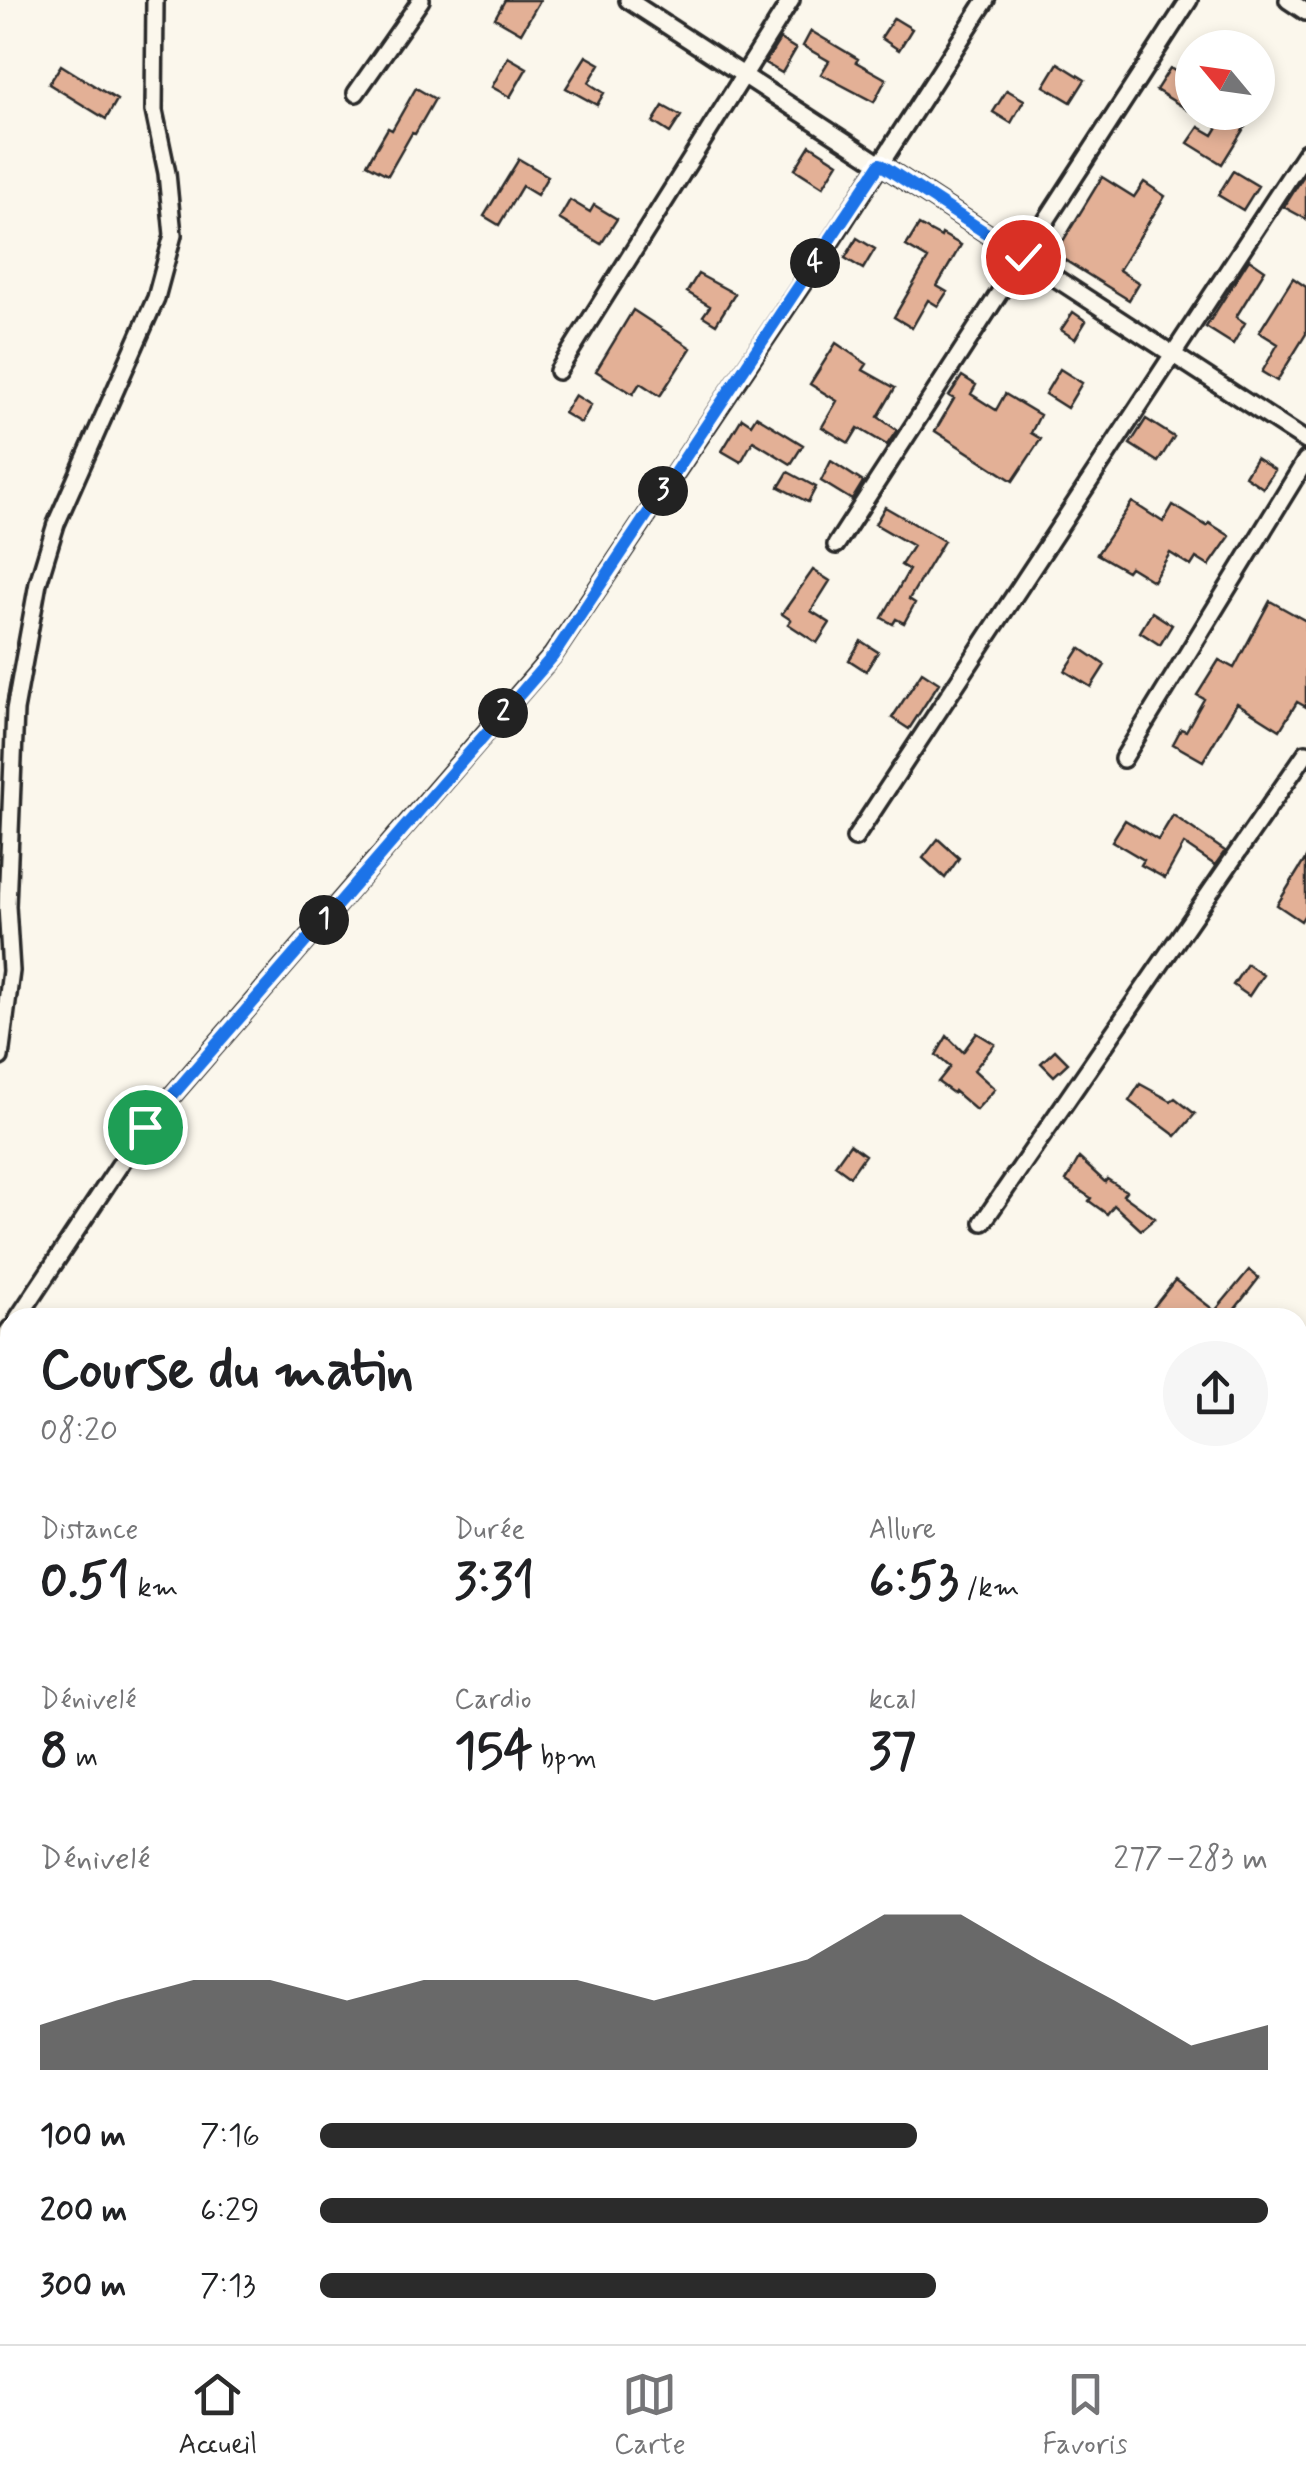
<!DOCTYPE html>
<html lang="fr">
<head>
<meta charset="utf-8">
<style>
  :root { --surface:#fff; --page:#f6f6f6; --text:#202124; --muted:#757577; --line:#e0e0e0; --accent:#2b2b2b }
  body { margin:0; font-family:Mynerve,sans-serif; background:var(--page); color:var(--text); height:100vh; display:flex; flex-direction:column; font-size:38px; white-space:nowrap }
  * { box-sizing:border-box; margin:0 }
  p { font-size:32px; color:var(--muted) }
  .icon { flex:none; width:55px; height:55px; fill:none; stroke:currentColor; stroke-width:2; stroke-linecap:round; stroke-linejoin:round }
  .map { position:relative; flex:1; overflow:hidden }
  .sheet { position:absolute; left:0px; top:1308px; width:1308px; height:1038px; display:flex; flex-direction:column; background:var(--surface); border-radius:30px 30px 0 0; box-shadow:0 5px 15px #0003 }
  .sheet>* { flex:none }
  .needle { width:65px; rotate:299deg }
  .controls { position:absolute; left:1175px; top:30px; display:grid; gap:20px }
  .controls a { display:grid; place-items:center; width:100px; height:100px; border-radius:50%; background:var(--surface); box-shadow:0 5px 15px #0003; font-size:50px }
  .pin { position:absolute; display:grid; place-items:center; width:85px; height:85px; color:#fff; margin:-42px; border:5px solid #fff; border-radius:50%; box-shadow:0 2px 10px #0007 }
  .km { position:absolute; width:50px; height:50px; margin:-25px; border-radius:50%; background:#222; color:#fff; font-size:28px; line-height:50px; text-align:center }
  .round { display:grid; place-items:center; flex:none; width:105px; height:105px; border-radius:52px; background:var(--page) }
  .headline { display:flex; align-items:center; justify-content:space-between; height:170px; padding:0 40px }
  h1 { font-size:55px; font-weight:700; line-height:75px }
  .figures { display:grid; grid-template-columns:repeat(3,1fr); gap:15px; height:170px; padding:10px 40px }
  .figures div { display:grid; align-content:center }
  .figures b { font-size:50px; font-weight:700 }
  .figures small { font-size:28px; font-weight:400 }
  .figures p { font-size:28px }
  .chart { height:280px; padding:20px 40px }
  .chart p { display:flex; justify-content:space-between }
  .chart svg { width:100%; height:180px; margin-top:10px; fill:var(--accent); opacity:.7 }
  ul { padding:0 40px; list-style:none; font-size:32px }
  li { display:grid; grid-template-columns:160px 120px 1fr; align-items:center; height:75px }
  li i { height:25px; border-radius:12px; background:var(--accent) }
  .dock { display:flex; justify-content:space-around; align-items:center; height:140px; border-top:2px solid var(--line); background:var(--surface); font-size:28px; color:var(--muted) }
  .dock a { display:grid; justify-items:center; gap:5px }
  .dock .on { color:var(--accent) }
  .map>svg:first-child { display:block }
  .built { fill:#f4e2d2 }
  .green { fill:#a6e0a5; stroke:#688668; stroke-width:2.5 }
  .building { fill:#e3b096; stroke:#2b2b2b; stroke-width:2.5 }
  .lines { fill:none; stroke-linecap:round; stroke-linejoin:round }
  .lane-casing { stroke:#2b2b2b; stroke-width:15 }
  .street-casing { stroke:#2b2b2b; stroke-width:22 }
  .path { stroke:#2b2b2b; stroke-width:4; stroke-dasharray:10 8; stroke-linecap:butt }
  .lane { stroke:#fbf7ec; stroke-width:8 }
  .street { stroke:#fbf7ec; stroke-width:15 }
  .route-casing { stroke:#fff; stroke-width:20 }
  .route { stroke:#1a73e8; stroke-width:12 }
</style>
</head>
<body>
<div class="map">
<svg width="1306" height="2344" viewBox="0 0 1306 2344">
  <rect width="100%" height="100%" fill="#fbf7ec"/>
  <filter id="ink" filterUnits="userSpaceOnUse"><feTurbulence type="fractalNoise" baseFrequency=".01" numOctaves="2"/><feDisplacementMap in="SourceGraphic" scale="20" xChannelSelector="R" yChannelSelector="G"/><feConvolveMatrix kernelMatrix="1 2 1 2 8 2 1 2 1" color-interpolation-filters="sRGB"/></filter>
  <g filter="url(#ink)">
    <path class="built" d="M273,2335H595L598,2344H276Z"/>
    <path class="green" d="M1306,2037V2344H950L948,2335H1298V2039Z"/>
    <path class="building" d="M505,0H540L521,33L495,18Z
      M894,18L912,29L899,50L881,38Z
      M811,31L858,59L856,62L886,79L874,102L821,74L829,61L803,46Z
      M780,39L796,49L782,73L765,63Z
      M586,56L600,64L589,82L590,84L604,93L597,105L566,88Z
      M508,57L527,68L510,97L492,87Z
      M1058,63L1085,80L1071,102L1044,86Z
      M61,65L117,100L106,119L49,84Z
      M1170,68L1192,82V102L1188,110L1156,90Z
      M416,88L435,99L415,134L412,133L388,175L367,164L388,128L392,130Z
      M1007,90L1024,100L1011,123L993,112Z
      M663,106L681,116L670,133L653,122Z
      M1227,112H1254L1222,164L1188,143L1199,127L1213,135Z
      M810,145L838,163L823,187L795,169Z
      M519,159L548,176L537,195L522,186L499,225L484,216Z
      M1233,171L1258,186L1243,210L1218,195Z
      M1306,172V219L1284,207Z
      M1102,177L1134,197L1144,182L1165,196L1119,270L1139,283L1129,300L1055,254Z
      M570,200L590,212L594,205L617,219L601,244L559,219Z
      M919,225L941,237L942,234L961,245L937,286L947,292L938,306L928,300L912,328L894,317L928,259L906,246Z
      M857,238L875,249L863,269L845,258Z
      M1249,259L1265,270L1236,317L1245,323L1233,344L1206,327Z
      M698,274L735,294L716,324L703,316L710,306L687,292Z
      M1293,278L1306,287V334L1277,381L1262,372L1278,344L1259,332Z
      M633,310L691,348L660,396L640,383L633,394L596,371Z
      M1073,312L1086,321L1075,339L1061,330Z
      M836,343L867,364L863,370L895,388L878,417L897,430L887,445L858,428L849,443L822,427L837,401L810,384Z
      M1060,369L1082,383L1067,408L1045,394Z
      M962,376L976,385L971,394L996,410L1005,394L1040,415L1031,433L1041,439L1013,481L935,431L954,399L949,396Z
      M575,395L591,405L581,423L564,413Z
      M756,416L803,445L791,464L753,441L741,462L722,451L742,418L751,424Z
      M1146,419L1174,437L1158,462L1130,444Z
      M1256,458L1275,470L1263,488L1245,476Z
      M831,461L863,482L852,500L821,481Z
      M788,472L816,487L808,502L779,487Z
      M1132,502L1163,522L1173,505L1207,526L1209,523L1230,536L1209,566L1196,558L1191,566L1170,553L1153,581L1130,567L1127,571L1097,554Z
      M885,507L944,541L909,599L915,603L904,623L896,619L893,624L882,618L909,570L901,565L913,546L875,524Z
      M813,570L830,581L811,611L830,623L817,643L788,624L791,620L782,614Z
      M1270,601L1306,621V707L1297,702L1280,730L1237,703L1203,761L1173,744L1181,729L1186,731L1204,699L1197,695L1219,660L1234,668Z
      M1152,612L1172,625L1160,645L1140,632Z
      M861,641L878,652L866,671L849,660Z
      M1080,648L1105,665L1091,687L1065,671Z
      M922,672L939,683L909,729L892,718Z
      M1173,815L1225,851L1215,865L1184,844L1165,878L1141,865L1144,860L1112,841L1125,820L1158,840Z
      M938,839L959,858L945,878L923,858Z
      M1306,858V913L1301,921L1277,905Z
      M1247,964L1263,975L1249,996L1233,985Z
      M977,1033L995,1044L974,1070L995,1089L976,1110L954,1091L953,1093L938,1082L950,1067L936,1055L947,1036L963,1052Z
      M1055,1050L1068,1063L1054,1076L1041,1063Z
      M1140,1084L1171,1101L1175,1098L1195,1114L1176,1136L1129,1101Z
      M850,1144L865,1155L850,1176L835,1165Z
      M1079,1158L1105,1182L1107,1179L1126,1191L1123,1195L1155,1218L1141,1230L1114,1205L1107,1214L1089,1201L1091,1198L1066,1181Z
      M1249,1270L1259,1278L1228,1318H1145L1175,1280L1215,1311Z"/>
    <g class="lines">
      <defs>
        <path id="lane" d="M1298,2296L1306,2305"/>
        <path id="street" d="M628,0L1306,441
          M1288,0L1306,12
          M356,93L421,0
          M558,371L791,0
          M836,545L1189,0
          M1123,759L1306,460
          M855,838L1306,152
          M0,1057L11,971L7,906L15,710L38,583L56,524L156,298L173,235L167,173L154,111L155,0
          M983,1222L1306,753
          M18,1318L145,1127L553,655L827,247L986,0
          M0,1344L10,1329
          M1298,1487L1306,1485
          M1298,1740L1306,1737
          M0,1764L10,1766
          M0,1831L10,1828
          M1298,2017L1306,2016
          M0,2020L10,2017
          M0,2089L10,2129
          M0,2223L10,2220
          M62,2335L64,2344
          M239,2335L241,2344
          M616,2335L618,2344
          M931,2335L933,2344"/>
      </defs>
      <use href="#lane" class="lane-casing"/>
      <use href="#street" class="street-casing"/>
      <path class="path" d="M1298,1631L1306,1624"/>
      <use href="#lane" class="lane"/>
      <use href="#street" class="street"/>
    </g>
  </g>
  <g class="lines" filter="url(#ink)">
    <defs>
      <path id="route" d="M145,1127L553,656L880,164L1023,257"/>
    </defs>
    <use href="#route" class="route-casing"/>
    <use href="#route" class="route"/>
  </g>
</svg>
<div class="controls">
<a><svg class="needle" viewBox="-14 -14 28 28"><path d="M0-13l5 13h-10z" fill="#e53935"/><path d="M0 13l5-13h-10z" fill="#757577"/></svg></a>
</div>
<div class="pin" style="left:145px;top:1127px;background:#1e9e55"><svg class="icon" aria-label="arrive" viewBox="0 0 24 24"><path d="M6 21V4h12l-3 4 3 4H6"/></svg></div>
<div class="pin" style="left:1023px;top:257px;background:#d93025"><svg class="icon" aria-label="check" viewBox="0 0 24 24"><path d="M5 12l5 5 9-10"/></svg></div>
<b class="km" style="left:324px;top:920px">1</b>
<b class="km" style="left:503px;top:713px">2</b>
<b class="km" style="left:663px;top:491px">3</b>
<b class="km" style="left:815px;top:263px">4</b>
<section class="sheet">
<div class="headline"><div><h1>Course du matin</h1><p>08:20</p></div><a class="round"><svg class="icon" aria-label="share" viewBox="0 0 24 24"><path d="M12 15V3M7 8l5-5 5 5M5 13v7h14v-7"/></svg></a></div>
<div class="figures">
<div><p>Distance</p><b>0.51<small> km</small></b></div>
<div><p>Durée</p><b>3:31</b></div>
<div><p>Allure</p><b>6:53<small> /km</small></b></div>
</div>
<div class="figures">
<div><p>Dénivelé</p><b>8<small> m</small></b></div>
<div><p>Cardio</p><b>154<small> bpm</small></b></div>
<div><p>kcal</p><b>37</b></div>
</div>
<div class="chart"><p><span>Dénivelé</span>277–283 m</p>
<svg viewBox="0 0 160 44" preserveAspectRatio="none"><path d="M0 44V33L10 27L20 22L30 22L40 27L50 22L60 22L70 22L80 27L90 22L100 17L110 6L120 6L130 17L140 27L150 38L160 33V44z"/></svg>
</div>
<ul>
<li><b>100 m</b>7:16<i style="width:63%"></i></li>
<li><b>200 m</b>6:29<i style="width:100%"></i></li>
<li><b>300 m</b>7:13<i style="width:65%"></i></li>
</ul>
</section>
</div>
<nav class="dock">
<a class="on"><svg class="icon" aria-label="home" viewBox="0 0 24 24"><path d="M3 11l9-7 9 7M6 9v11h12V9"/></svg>Accueil</a>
<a><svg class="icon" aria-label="map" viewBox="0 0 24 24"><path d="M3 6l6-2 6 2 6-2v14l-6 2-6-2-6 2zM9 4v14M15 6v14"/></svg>Carte</a>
<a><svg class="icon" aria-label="saved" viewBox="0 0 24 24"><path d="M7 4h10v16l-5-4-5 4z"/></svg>Favoris</a>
</nav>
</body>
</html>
